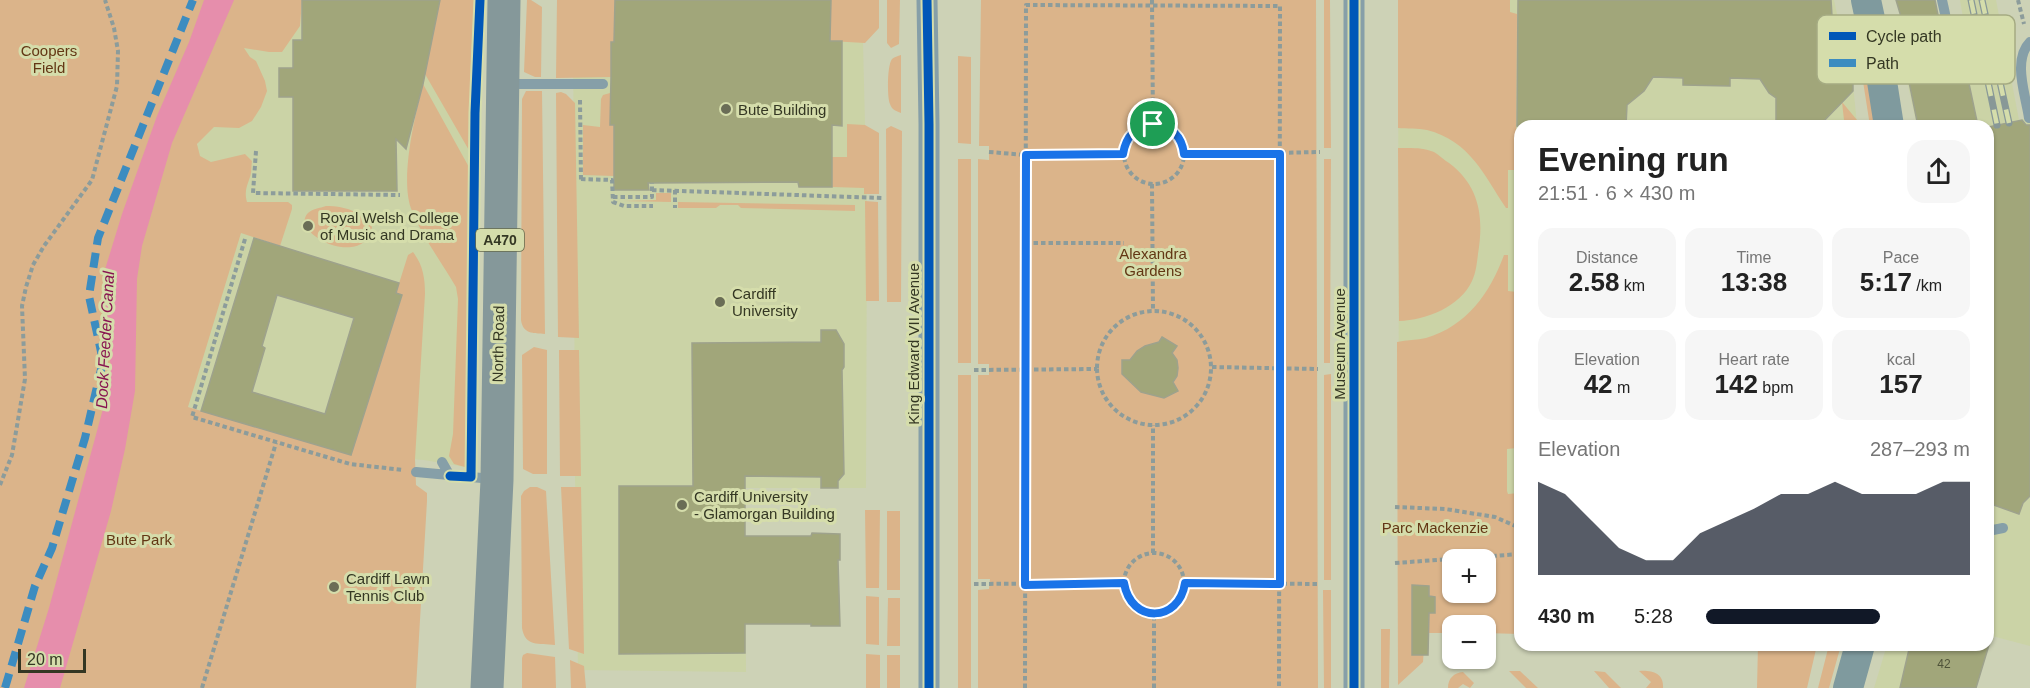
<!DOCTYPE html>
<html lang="en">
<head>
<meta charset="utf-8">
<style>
  :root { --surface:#fff; --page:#f6f6f6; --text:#222; --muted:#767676; --accent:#111827 }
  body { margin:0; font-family:Arial,sans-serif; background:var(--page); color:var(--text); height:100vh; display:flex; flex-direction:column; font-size:22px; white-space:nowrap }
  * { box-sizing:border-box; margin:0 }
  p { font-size:20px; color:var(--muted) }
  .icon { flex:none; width:33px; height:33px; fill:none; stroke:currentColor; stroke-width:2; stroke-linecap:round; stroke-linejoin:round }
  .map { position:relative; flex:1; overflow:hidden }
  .panel { position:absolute; left:1514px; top:120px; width:480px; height:531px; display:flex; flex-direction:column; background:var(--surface); border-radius:18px; box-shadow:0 2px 4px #0004 }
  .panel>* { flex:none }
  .controls { position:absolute; left:1442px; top:549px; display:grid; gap:12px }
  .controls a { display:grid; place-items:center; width:54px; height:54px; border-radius:12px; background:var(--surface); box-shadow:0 2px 4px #0004; font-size:30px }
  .scale { position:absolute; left:18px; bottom:15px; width:68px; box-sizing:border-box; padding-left:6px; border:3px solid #343723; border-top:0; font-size:16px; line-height:21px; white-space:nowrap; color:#343723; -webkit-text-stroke:4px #d5ddab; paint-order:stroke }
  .pin { position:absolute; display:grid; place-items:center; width:51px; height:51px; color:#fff; margin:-26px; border:3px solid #fff; border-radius:50%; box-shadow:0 2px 6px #0007 }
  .round { display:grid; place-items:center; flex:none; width:63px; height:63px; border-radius:18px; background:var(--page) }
  .summary { display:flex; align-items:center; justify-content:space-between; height:102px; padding:0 24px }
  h1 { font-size:33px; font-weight:700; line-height:45px }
  .metrics { display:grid; grid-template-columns:repeat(3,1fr); gap:9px; height:102px; padding:6px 24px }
  .metrics div { display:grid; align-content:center; border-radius:15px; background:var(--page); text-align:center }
  .metrics b { font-size:26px; font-weight:700 }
  .metrics small { font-size:16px; font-weight:400 }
  .metrics p { font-size:16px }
  .chart { height:168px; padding:12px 24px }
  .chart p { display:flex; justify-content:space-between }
  .chart svg { width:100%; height:108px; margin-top:6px; fill:var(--accent); opacity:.7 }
  ul { padding:0 24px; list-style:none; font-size:20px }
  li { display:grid; grid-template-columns:96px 72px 1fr; align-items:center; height:45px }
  li i { height:15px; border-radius:8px; background:var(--accent) }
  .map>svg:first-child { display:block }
  .built { fill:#cbd3a6 }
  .green { fill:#dbb48a; fill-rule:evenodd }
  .water { fill:#e68eac }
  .building { fill:#a1a67a; stroke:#9ea28c; stroke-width:1.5; fill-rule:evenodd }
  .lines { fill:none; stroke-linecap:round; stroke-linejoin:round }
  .path { stroke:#8c9c9b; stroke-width:4; stroke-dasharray:4.5 3; stroke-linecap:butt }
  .lane { stroke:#869fa8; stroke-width:10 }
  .street { stroke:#869fa8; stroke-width:21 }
  .secondary { stroke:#7f9a9e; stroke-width:30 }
  .primary { stroke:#85989a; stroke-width:33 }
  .rail-casing { stroke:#889897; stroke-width:7 }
  .rail { stroke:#d5ddab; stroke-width:4.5; stroke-dasharray:14; stroke-linecap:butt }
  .quiet { stroke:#3c8cc0; stroke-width:8; stroke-dasharray:15 8; stroke-linecap:butt }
  .cycleway-casing { stroke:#d5ddab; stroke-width:13 }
  .cycleway { stroke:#0057b8; stroke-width:9 }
  .route-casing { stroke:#fff; stroke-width:12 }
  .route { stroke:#1a73e8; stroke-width:8 }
  .poi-dot { fill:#6a6d56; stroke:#d5ddab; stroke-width:2 }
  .labels { text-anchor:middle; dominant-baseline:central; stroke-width:6; stroke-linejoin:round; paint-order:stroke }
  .number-label { font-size:12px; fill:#4f5339 }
  .shield { fill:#d5ddab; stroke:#64694c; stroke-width:1.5 }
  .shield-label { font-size:14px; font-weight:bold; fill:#343723 }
  .park-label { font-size:15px; fill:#633714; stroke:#d5ddab }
  .poi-label { font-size:15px; fill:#343723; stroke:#d5ddab; text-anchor:start }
  .street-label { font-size:15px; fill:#343723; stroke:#d5ddab }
  .water-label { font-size:16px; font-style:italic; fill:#881350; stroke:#d5ddab }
  .key { fill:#d5ddab; stroke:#a5ab82; stroke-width:1.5 }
  .key-label { font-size:16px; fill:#343723 }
</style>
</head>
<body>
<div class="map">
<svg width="2030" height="688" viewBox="0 0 2030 688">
  <rect width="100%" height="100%" fill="#cdd2b6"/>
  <path class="built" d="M234,0H474L470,85L468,392L465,467L424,460L351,455L135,391Z
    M573,0H862L867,209L866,488H745L746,672L578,670L575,476Z
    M1398,0H1834L1854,94L1857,126H1520V493L1516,492V494L1399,491Z
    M1960,0H1996L2019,120L2030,118V646L1992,636L1975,688H1874L1887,645H1988V126H1917L1905,72L1970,59Z"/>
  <path class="green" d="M0,0H302L300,26L282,52H269L244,48L250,57L256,61L265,81L267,91L261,107L252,121L239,128L214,127L197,144L200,156L211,162L245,154L252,161C251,166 252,172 250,177C247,186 244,191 247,202H288L292,205V209L280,246L308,255L241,233L188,407L351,455L402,296L396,293L408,255L413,252C423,265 425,278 425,294L415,459L416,485L427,493V501L416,688H0Z
    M440,0H474L470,85V152L425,74Z
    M527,0H531L542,7L541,77H535L524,72Z
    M557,0H615L614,42L611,43V77L556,78Z
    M831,0H879V28L865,43L830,41Z
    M887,0H900L899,44L891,48L887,43Z
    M981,0H1316L1318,688H978V590L989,589L990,579H978V375H989V364H978V159L989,160V146H979Z
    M1324,0H1330L1331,148H1324Z
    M1398,0H1510V12L1517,14L1516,170H1508V208H1506C1484,175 1470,141 1427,130C1418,128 1407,129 1398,128Z
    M1855,15L1877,126H1870L1860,62L1852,20Z
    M901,55V113C896,111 892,110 890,104C887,98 887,65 892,59C894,57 898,56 901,55Z
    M958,56L971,57V144L958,143Z
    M423,84L470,169L468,392L465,467L454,464L449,456L453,434L458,299L456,287C442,263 422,236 412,211C399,181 415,116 423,84Z
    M526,91H542L545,334C533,333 523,334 521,320L522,99Z
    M561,92L566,94L575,103L579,338L558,337L556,93Z
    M610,93V125H614V176L583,175V125L600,127L601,99L603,95Z
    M1842,102L1857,120L1858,126H1853V120H1844Z
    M847,124L865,125L879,133V194H864V188L832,187V157H847Z
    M891,126L902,131L901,302H887L886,129Z
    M1398,148C1409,148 1423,147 1434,152C1439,155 1444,160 1449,163C1480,186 1484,218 1478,254C1477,262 1476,273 1472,281C1460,307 1426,320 1399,321Z
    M958,159H971V363H958Z
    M1324,159H1331L1330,363H1324Z
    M656,193H671V202L623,201L656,200Z
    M865,201L878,202L879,301H866Z
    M678,202L855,205V211L741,208L738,205H720L716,208H678Z
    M326,206C345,206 360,211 372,227C364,271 288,233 308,213C312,209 320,208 326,206Z
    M1504,255H1508V291L1517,292V448L1507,449V491L1508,494L1519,493V634L1485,633V626H1452V633H1425L1423,662L1398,685L1397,342C1407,340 1417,340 1426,338C1467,326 1490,293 1504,255ZM1452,560H1485V592H1452Z
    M534,347L547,350V474H533L523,469L522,355Z
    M559,350H579L581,476H560Z
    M1331,374V580H1324V375Z
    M958,375H971V688H958Z
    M530,487H537L546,491L555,645C539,643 525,647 522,628L521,496L524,491Z
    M561,487H581L584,654L569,649Z
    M865,510H880L879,588H866Z
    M887,511H900V590H887Z
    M1323,590H1331V688H1324Z
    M866,596L879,597V645L866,644Z
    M888,598H900V646H887Z
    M1381,629H1390L1389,688H1381Z
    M1758,645H1817L1807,688H1757Z
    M1829,645H1841L1829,688H1818Z
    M527,653L555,657L556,688H522V658L523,655Z
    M866,654L880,655V688H866Z
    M887,655H900V688H887Z
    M570,660L584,666L586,688H571Z
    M1509,671H1520L1538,688H1526Z
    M1594,671L1605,672L1621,688H1609Z
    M1639,671C1652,670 1664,673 1663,688H1646L1651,682Z
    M1463,672L1474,683L1470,688L1463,684L1458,688H1448C1448,678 1454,673 1463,672Z"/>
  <path class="water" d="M204,0H234L172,143L142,246L137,279L135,391L125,449L111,511L60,688H24L49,608L107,394L111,368L103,307V276L122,214L157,116L189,42Z"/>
  <path class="building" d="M302,0H440L423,84L406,149L396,139L397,191H293V97H279V68H293V40H302Z
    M615,0H831L830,41H842V126L832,125V187H799L798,182L648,183L649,190H614V125H610L611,77V42H614Z
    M1518,0H1831L1832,16H1843V51L1853,62V91L1819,126H1776V98L1769,93L1760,79L1730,78V86L1683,85V78L1653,77L1644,91L1627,105L1626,126H1517Z
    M1896,0H1935L1939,20L1905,30Z
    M1964,60L1978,126H1918L1907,72Z
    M2022,120L2026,125H2030V496L2023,503L2019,514L1988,503V127Z
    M254,238L399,283L396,293L402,295L351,455L201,411ZM277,295L354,318L325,414L252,392L265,348L262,346Z
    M821,330H836L844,344V367L842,370L844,474L838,481V488H821V477L745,476V536H811L812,533L840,534V560H838L840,626H811V624H745V653L619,654V486H693L692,343L821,342Z
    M1162,337L1177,346L1172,353L1177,360L1178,368L1177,376L1173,382L1178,391L1164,398L1141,392L1122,374V360H1130L1137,351L1145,346L1159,342Z
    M1412,585L1429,586V596L1435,597V613H1429L1428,655H1412Z
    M1910,645H1989L1976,688H1900Z"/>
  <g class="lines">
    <path class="path" d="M1152,0L1153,124
      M2018,0L2024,24
      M580,100L581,182
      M1124 154a30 30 0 1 1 60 0a30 30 0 1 1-60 0Z
      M256,151L253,193L400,195
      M989,152L1026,155L1123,154
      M1184,155L1320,152
      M581,179L612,180L613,202L624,206H653
      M1152,184L1153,311
      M652,190L882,198
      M675,190V208
      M613,197H652V183
      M245,239L192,417L350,464L403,470
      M1026,243H1124
      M1097 368a57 57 0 1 1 114 0a57 57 0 1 1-114 0Z
      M1212,367L1318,369
      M974,370L1097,369
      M0,485L12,455L25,379L22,306L26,287L33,265L44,246L92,180L117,86L118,51L114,28L105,0
      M1395,507L1445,509L1495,517L1520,528
      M1124 583a30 30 0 1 1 60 0a30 30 0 1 1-60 0Z
      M1153,553V425
      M1395,563L1520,554
      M1185,583L1319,584
      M974,584L1124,583
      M202,688L276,443
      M1025,688L1026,5L1280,6L1279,688
      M1154,688V614"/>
    <path class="lane" d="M1881,55L1941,42C1951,30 1945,15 1942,0
      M505,84H603
      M2029,118C2026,96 2012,60 2030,42
      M442,462L450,476
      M416,472L493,479
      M1988,531L2003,528"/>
    <path class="street" d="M927,0L929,124V688
      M1354,0V688"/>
    <path class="secondary" d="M1866,0L1878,56L1889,126
      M1848,688L1860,645"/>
    <path class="primary" d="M487,688L497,480L504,0"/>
    <defs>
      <path id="rail" d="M1971,0L1997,125
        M1982,0L2009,123"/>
    </defs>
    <use href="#rail" class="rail-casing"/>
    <use href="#rail" class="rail"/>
    <path class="quiet" d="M5,688L35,586L52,548L85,438L103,361L89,296L98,238L193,0"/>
    <defs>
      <path id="cycleway" d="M927,0L929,124V688
        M1354,0V688
        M450,476L471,477L475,113L480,0"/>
    </defs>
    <use href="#cycleway" class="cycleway-casing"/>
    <use href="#cycleway" class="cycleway"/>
  </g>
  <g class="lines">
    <defs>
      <path id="route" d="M1153,124C1171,126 1182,136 1184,154H1280V584L1185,583C1179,623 1131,624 1124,583L1025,585L1026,155L1123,154C1126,136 1135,127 1153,124Z"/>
    </defs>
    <use href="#route" class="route-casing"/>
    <use href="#route" class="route"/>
  </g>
  <g class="poi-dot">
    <circle cx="726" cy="109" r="6"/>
    <circle cx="308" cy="226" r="6"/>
    <circle cx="720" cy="302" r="6"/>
    <circle cx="682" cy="505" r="6"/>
    <circle cx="334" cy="587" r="6"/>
  </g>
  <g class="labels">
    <g class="number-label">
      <text x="1944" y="664">42</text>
    </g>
    <rect class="shield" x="476" y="229" width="48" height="22" rx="4.5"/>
    <g class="shield-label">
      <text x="500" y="240">A470</text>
    </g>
    <g class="park-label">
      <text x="49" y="50">Coopers<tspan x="49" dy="17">Field</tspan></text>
      <text x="1153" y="253">Alexandra<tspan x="1153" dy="17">Gardens</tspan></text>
      <text x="1435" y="527">Parc Mackenzie</text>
      <text x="139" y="539">Bute Park</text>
    </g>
    <g class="poi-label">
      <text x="738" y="109">Bute Building</text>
      <text x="320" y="217">Royal Welsh College<tspan x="320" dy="17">of Music and Drama</tspan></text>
      <text x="732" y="293">Cardiff<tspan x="732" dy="17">University</tspan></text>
      <text x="694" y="496">Cardiff University<tspan x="694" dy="17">- Glamorgan Building</tspan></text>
      <text x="346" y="578">Cardiff Lawn<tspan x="346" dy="17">Tennis Club</tspan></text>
    </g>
    <g class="street-label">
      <text transform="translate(498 344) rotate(-89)">North Road</text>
      <text transform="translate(913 344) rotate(-90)">King Edward VII Avenue</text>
      <text transform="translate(1339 344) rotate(-90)">Museum Avenue</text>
    </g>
    <g class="water-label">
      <text transform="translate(105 340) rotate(-87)">Dock Feeder Canal</text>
    </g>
  </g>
  <rect x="1817" y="15" width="198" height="69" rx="9" class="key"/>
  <rect x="1829" y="32" width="27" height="8" fill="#0057b8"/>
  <rect x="1829" y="59" width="27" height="8" fill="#3c8cc0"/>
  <g class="key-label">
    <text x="1866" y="42">Cycle path</text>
    <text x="1866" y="69">Path</text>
  </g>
</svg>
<div class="controls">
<a>+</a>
<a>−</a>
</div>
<div class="scale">20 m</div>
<div class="pin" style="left:1153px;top:124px;background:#1e9e55"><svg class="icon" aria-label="arrive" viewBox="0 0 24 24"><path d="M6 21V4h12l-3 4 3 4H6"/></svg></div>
<section class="panel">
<div class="summary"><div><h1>Evening run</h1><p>21:51 · 6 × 430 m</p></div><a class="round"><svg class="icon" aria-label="share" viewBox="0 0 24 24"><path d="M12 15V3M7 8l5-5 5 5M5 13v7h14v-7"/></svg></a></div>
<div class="metrics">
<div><p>Distance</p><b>2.58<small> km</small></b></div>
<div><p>Time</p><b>13:38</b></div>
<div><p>Pace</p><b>5:17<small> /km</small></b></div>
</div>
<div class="metrics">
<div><p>Elevation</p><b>42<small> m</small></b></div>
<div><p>Heart rate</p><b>142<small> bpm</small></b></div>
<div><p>kcal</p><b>157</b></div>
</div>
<div class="chart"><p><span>Elevation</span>287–293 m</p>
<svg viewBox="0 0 160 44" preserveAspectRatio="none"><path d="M0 44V6L10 11L20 22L30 33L40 38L50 38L60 27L70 22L80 17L90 11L100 11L110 6L120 11L130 11L140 11L150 6L160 6V44z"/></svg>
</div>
<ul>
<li><b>430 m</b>5:28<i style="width:66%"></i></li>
</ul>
</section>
</div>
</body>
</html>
